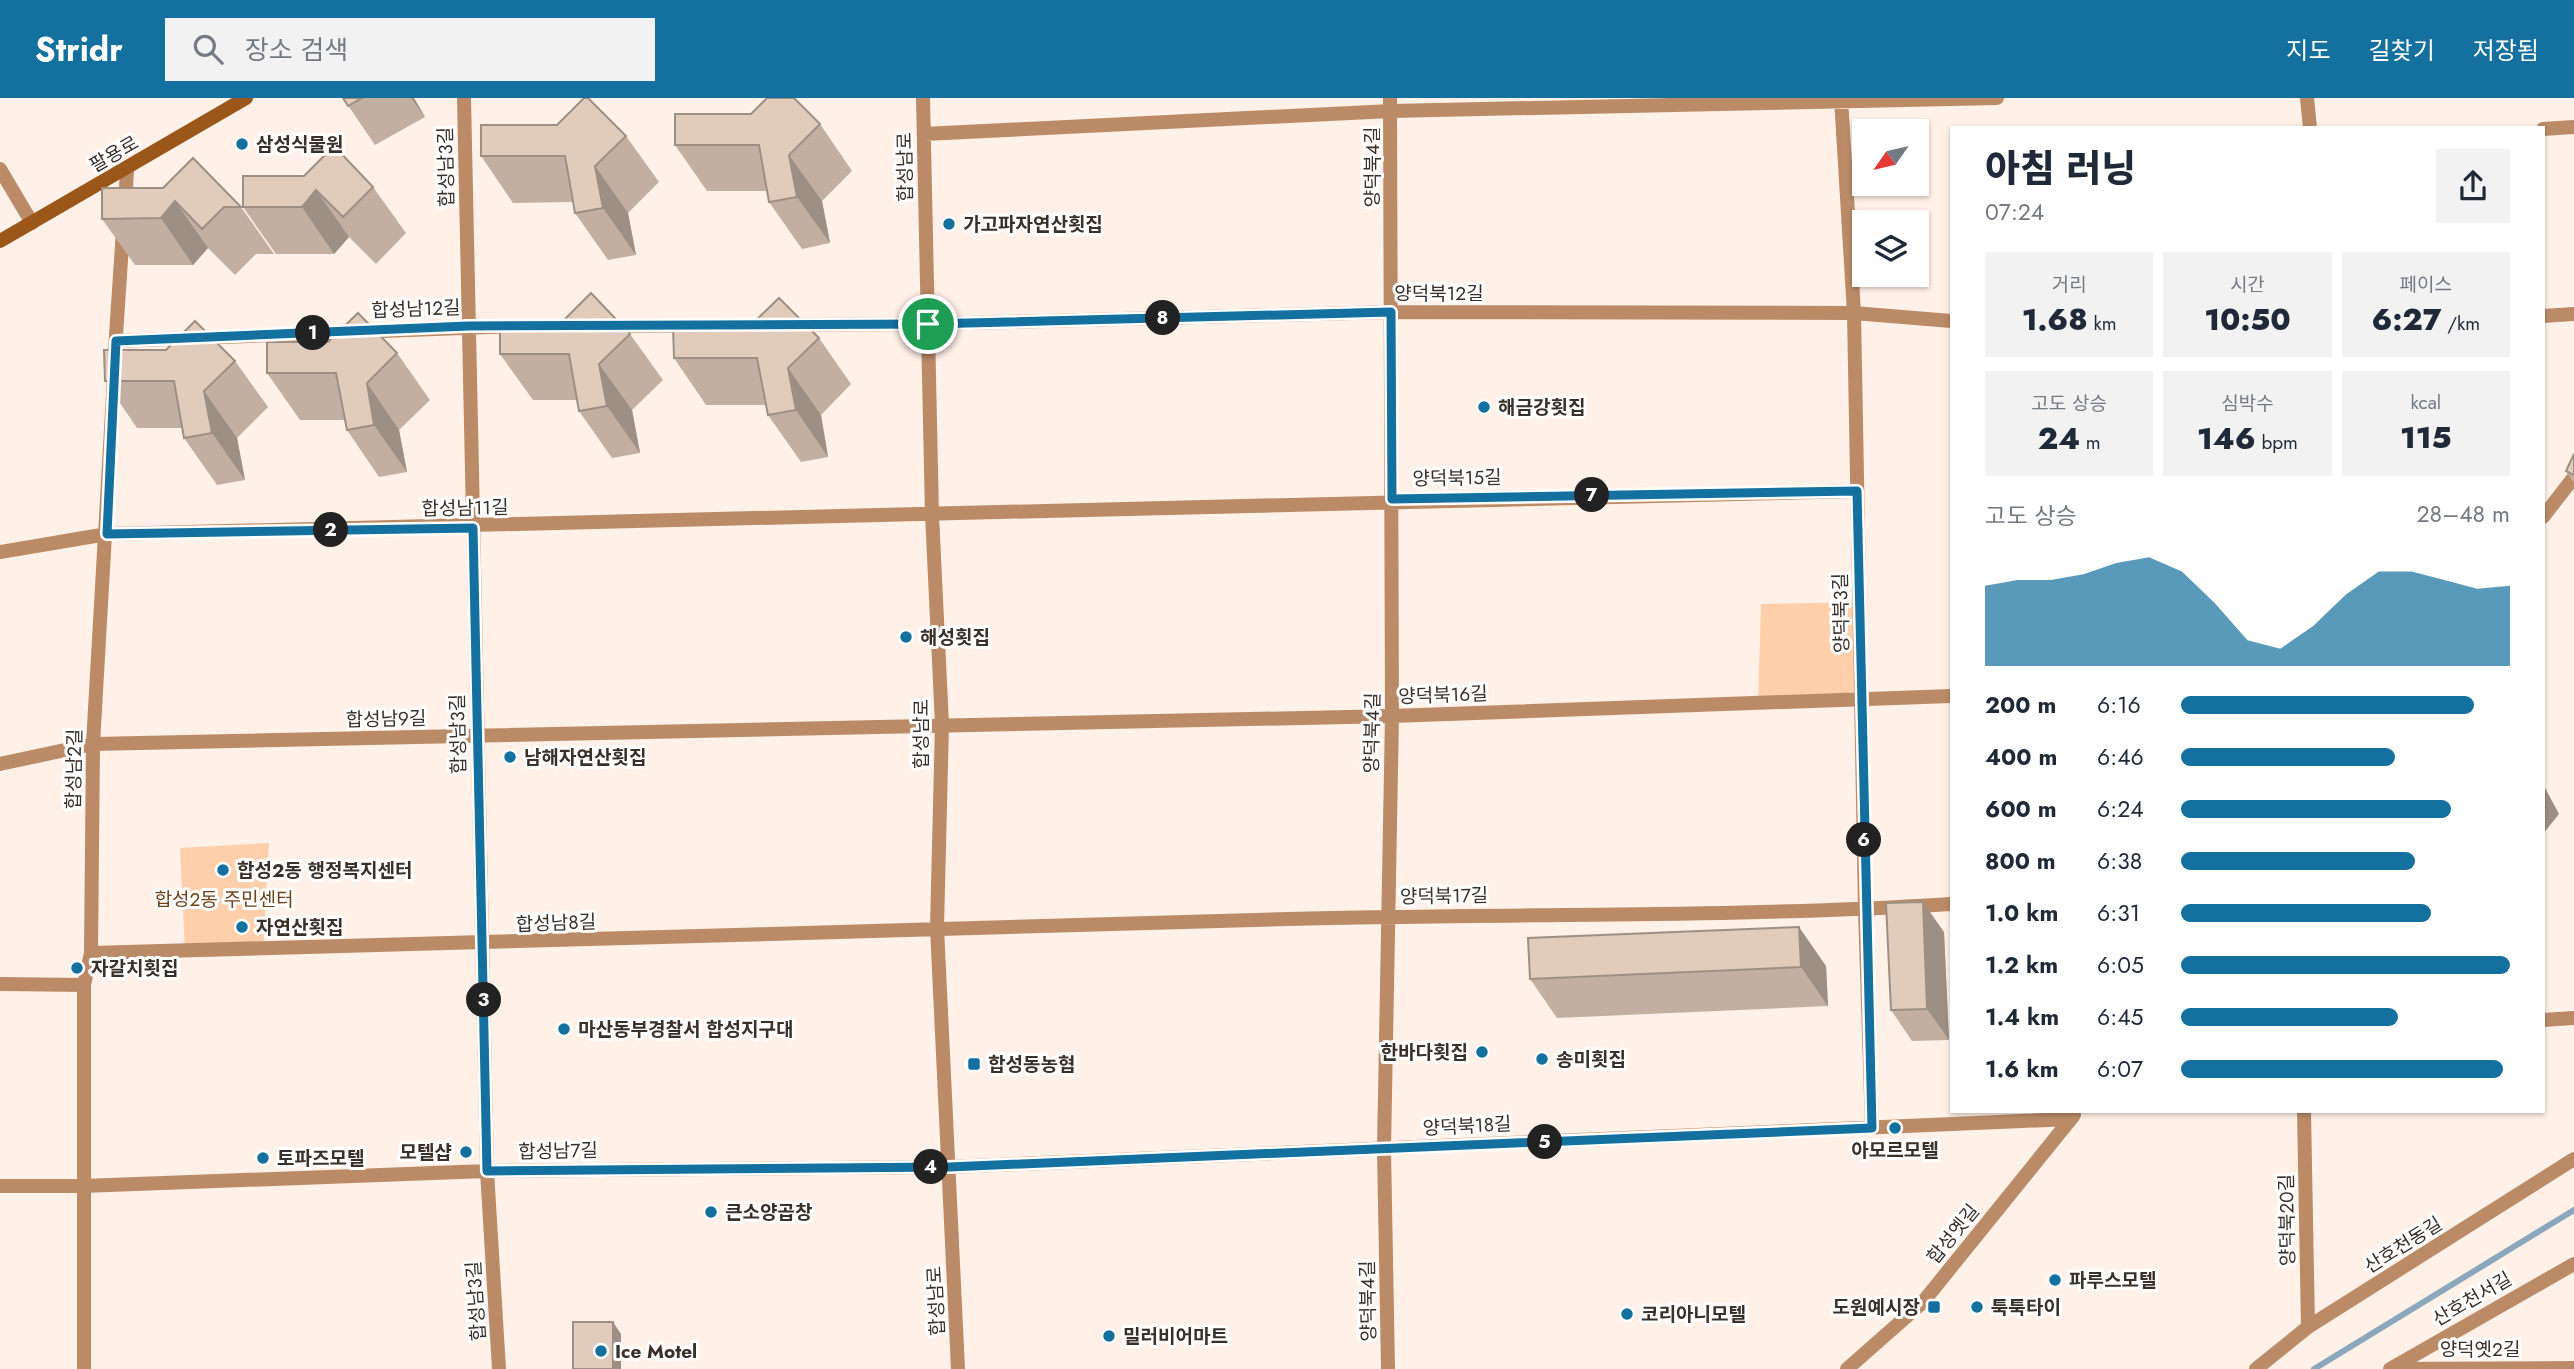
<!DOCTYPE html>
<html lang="ko">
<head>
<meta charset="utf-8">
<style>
  :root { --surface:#fff; --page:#f2f2f3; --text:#1f2937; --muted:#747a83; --accent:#14709f }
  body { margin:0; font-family:Jost,"Noto Sans KR",sans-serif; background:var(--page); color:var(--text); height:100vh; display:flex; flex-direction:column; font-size:26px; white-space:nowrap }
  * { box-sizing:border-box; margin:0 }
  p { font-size:23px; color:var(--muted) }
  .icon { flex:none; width:38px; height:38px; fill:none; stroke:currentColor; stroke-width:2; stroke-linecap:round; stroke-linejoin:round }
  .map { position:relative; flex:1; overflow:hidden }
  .sheet { position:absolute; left:1950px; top:28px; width:595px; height:987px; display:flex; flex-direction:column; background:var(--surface); border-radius:0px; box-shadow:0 2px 5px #0004 }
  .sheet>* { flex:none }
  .needle { width:46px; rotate:236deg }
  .tools { position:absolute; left:1852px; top:21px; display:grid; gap:14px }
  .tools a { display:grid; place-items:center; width:77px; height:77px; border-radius:0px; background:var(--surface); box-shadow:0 2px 5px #0004; font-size:35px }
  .pin { position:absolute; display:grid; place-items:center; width:60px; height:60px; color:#fff; margin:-30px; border:4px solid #fff; border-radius:50%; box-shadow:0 2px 7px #0007 }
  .km { position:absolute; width:35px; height:35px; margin:-18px; border-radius:50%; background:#222; color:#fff; font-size:19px; line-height:35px; text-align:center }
  .round { display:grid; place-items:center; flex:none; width:74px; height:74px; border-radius:0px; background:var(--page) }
  .headline { display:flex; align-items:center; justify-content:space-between; height:119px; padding:0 35px }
  h1 { font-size:38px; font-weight:800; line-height:52px }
  .metrics { display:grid; grid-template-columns:repeat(3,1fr); gap:10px; height:119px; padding:7px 35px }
  .metrics div { display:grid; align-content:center; border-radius:0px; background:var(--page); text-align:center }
  .metrics b { font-size:30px; font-weight:800 }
  .metrics small { font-size:19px; font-weight:400 }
  .metrics p { font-size:19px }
  .chart { height:196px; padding:14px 35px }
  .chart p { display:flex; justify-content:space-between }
  .chart svg { width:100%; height:126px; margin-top:7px; fill:var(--accent); opacity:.7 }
  ul { padding:0 35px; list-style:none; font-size:23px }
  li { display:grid; grid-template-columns:112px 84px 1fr; align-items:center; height:52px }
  li i { height:18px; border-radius:9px; background:var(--accent) }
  header { display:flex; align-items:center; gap:42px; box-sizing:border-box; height:98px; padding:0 35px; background:var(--accent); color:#fff }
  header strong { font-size:33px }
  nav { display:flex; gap:38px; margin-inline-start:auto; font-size:24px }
  .search { width:490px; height:63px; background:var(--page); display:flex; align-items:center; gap:18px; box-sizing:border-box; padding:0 24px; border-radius:0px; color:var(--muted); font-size:26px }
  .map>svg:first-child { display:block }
  .green { fill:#ffcfab }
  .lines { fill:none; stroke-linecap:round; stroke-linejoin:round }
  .stream { stroke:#8aa7bb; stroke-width:6 }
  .street { stroke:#bb8b68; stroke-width:14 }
  .secondary { stroke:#9b571a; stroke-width:14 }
  .wall { fill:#c2afa2 }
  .shaded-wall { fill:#9e8f84 }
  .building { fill:#e1ccbc; stroke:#9e8f84; stroke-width:2 }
  .route-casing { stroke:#fff; stroke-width:14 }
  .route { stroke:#14709f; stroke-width:9 }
  .poi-dot { fill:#14709f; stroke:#fff; stroke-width:2.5 }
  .labels { text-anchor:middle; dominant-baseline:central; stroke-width:6; stroke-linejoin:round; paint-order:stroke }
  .poi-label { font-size:19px; font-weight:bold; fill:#39302a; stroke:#fff; text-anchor:start }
  .street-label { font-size:19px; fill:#39302a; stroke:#fff }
  .park-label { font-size:19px; fill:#70421b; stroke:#fff }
</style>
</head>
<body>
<header>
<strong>Stridr</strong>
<div class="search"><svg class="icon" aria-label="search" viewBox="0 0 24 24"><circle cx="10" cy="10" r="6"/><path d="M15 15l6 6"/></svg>장소 검색</div>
<nav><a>지도</a><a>길찾기</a><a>저장됨</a></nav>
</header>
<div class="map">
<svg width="2574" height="1271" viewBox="0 0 2574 1271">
  <rect width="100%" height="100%" fill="#fff1e8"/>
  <path class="green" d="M1860,504L1862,602L1758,606L1761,506Z
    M269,745L263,851L185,853L180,750Z"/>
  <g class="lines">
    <path class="stream" d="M2314,1271L2574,1112"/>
    <path class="street" d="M464,0L487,1073L499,1271
      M923,0L932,417L942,626L937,830L958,1271
      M1841,0L1854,215L1865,812L1872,1030
      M2307,0L2310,30
      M2543,31L2574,29
      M924,36L1391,13L1997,0
      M0,71L32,125
      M125,109L127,72
      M2543,218L2574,216
      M606,228L927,226L1391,214L1854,215L1951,223
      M116,243L519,228
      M115,252L123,132
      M2543,419L2574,379
      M0,454L107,436C691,425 1274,403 1857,393
      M0,666L93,646L1392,618L1951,598
      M91,855C490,846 889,831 1288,821C1509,815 1731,820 1951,806
      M0,886L84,887
      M2543,922L2574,920
      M2304,1013L2308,1229
      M0,1088H83L487,1073L949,1069L2070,1021
      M84,1271V887L91,855L93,646L114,279
      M1388,1271L1384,1051L1392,618L1390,0
      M1847,1271L1923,1204L2074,1017
      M2256,1271L2308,1229L2574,1061
      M2390,1271L2574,1166
      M2392,1271L2574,1270"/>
    <path class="secondary" d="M0,143L246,0"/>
  </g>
  <path class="wall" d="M343,0H414L425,19L375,47Z
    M820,26L852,73L822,103L830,145L802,151L769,104L767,93H707L675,47Z
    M626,38L659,84L628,115L636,157L608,162L575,115L573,104L513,105L481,58Z
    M243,78L373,89L406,135L376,166L349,139L334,156H276L243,109Z
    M163,90L241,109L274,156H256L235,177L208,150L193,167H135L102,121Z
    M630,236L663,282L632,312L640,355L612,360L579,313L578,302H533L500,256Z
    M819,240L851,286L821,317L828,359L801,364L768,317L766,307H706L674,260Z
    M397,255L430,302L399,332L407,374L379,379L347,332L345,322H300L267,275Z
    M235,263L268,309L237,340L245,382L217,387L184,340L182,330H137L105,283Z
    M2574,356V385L2566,373Z
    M1944,834L1949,942L1912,943L1891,912Z
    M1826,868L1828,908L1557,920L1530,881Z"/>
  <path class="shaded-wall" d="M411,0H414L425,19Z
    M789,57L822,103L830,145L797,99Z
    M595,68L628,115L636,157L603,110Z
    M316,92L349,139L334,156L302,109Z
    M175,103L208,150L193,167L161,120Z
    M599,266L632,312L640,355L607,308Z
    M788,270L821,317L828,359L796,312Z
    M367,285L399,332L407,374L374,327Z
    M204,293L237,340L245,382L212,335Z
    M2543,686L2559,716L2543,736Z
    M1923,804L1944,834L1949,942L1927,911Z
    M1799,829L1826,868L1828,908L1801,869Z
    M613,1224L621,1236V1271H613Z"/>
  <path class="building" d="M343,0H362L348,8Z
    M584,0H588L626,38L595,68L603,110L575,115L565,58H481V27H557Z
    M767,0H794L820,26L789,57L797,99L769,104L759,47H675V16H751Z
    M334,48L373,89L343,119L316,92L302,109H243V78H304Z
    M193,60L241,109H224L202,131L175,103L161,120L102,121V90H163Z
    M591,195L630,236L599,266L607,308L579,313L569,256H500V225H561Z
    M779,200L819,240L788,270L796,312L768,317L757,260H674L673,229H749Z
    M358,215L397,255L367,285L374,327L347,332L336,275H267V244H328Z
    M195,223L235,263L204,293L212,335L184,340L174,283H105L104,252H166Z
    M2574,356V377L2566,373Z
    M1923,804L1927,911L1891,912L1886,805Z
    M1799,829L1801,869L1530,881L1528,840Z
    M573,1224H613V1271H573Z"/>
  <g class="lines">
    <defs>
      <path id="route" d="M1391,214L1392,401L1857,393L1872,1030L949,1069L487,1073L473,430L107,436L116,243L468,228L928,226Z"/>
    </defs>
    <use href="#route" class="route-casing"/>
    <use href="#route" class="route"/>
  </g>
  <g class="poi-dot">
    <circle cx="242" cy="46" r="7"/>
    <circle cx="949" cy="126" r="7"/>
    <circle cx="1484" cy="309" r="7"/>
    <circle cx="906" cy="539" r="7"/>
    <circle cx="510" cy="659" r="7"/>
    <circle cx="223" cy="772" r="7"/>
    <circle cx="242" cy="829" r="7"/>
    <circle cx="77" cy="870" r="7"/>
    <circle cx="564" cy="931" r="7"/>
    <circle cx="1482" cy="954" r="7"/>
    <circle cx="1542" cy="961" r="7"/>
    <rect x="967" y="959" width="14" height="14" rx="3.5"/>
    <circle cx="1895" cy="1030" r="7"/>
    <circle cx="466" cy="1054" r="7"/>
    <circle cx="263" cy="1060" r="7"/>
    <circle cx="711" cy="1114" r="7"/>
    <circle cx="2055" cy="1182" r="7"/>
    <rect x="1927" y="1202" width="14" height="14" rx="3.5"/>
    <circle cx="1977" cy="1209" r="7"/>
    <circle cx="1627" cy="1216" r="7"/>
    <circle cx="1109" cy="1238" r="7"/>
    <circle cx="601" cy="1253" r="7"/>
  </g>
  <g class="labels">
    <g class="poi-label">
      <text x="256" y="46">삼성식물원</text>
      <text x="963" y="126">가고파자연산횟집</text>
      <text x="1498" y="309">해금강횟집</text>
      <text x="920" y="539">해성횟집</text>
      <text x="524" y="659">남해자연산횟집</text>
      <text x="237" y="772">합성2동 행정복지센터</text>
      <text x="256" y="829">자연산횟집</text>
      <text x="91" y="870">자갈치횟집</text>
      <text x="578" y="931">마산동부경찰서 합성지구대</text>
      <text x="1468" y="954" text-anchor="end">한바다횟집</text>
      <text x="1556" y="961">송미횟집</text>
      <text x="988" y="966">합성동농협</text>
      <text x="1895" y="1052" text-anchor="middle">아모르모텔</text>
      <text x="452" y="1054" text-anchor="end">모텔샵</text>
      <text x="277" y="1060">토파즈모텔</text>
      <text x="725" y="1114">큰소양곱창</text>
      <text x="2069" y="1182">파루스모텔</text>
      <text x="1920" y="1209" text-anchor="end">도원예시장</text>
      <text x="1991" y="1209">툭툭타이</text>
      <text x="1641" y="1216">코리아니모텔</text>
      <text x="1123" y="1238">밀러비어마트</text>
      <text x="615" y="1253">Ice Motel</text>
    </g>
    <g class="street-label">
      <text transform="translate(114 56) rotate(-30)">팔용로</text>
      <text transform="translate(446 69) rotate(-91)">합성남3길</text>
      <text transform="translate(905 69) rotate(-91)">합성남로</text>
      <text transform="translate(1372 69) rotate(-90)">양덕북4길</text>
      <text x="1439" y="195">양덕북12길</text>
      <text transform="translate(416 211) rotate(-2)">합성남12길</text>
      <text transform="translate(1457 380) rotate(-1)">양덕북15길</text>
      <text transform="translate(465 410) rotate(-1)">합성남11길</text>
      <text transform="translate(1841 515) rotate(-91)">양덕북3길</text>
      <text transform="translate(1443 597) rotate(-2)">양덕북16길</text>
      <text transform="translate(386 621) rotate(-1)">합성남9길</text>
      <text transform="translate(1372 635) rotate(-89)">양덕북4길</text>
      <text transform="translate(458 636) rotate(-91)">합성남3길</text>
      <text transform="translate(921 636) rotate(-90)">합성남로</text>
      <text transform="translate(74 671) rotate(-89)">합성남2길</text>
      <text transform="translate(1444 798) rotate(-1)">양덕북17길</text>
      <text transform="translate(556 825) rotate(-2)">합성남8길</text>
      <text transform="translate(1467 1028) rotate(-3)">양덕북18길</text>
      <text transform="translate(558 1053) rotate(-1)">합성남7길</text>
      <text transform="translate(2287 1122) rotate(-91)">양덕북20길</text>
      <text transform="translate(1953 1136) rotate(-51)">합성옛길</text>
      <text transform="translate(2403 1147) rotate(-32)">산호천동길</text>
      <text transform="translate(2472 1201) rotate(-30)">산호천서길</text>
      <text transform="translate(476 1203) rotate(-94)">합성남3길</text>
      <text transform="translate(936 1203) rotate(-93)">합성남로</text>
      <text transform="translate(1368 1203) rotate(-91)">양덕북4길</text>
      <text x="2480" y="1251">양덕옛2길</text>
    </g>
    <g class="park-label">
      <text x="224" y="801">합성2동 주민센터</text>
    </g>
  </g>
</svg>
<div class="tools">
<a><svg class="needle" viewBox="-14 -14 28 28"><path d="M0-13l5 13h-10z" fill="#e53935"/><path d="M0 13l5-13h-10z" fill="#747a83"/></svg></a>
<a><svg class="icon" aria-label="layers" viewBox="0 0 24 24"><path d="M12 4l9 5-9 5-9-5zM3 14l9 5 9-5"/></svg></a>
</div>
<div class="pin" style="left:928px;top:226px;background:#1e9e55"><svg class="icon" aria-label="arrive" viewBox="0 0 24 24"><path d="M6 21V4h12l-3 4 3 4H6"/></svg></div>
<b class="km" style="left:313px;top:235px">1</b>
<b class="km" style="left:331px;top:432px">2</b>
<b class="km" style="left:484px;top:902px">3</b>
<b class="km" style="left:931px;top:1069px">4</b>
<b class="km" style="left:1545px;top:1044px">5</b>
<b class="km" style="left:1864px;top:742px">6</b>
<b class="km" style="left:1592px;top:397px">7</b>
<b class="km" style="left:1163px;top:220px">8</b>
<section class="sheet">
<div class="headline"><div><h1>아침 러닝</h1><p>07:24</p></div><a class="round"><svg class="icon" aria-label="share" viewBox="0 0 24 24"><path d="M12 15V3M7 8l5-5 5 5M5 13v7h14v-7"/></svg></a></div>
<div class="metrics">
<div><p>거리</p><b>1.68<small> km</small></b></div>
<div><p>시간</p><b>10:50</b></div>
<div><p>페이스</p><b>6:27<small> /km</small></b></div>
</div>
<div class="metrics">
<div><p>고도 상승</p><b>24<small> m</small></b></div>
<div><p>심박수</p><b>146<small> bpm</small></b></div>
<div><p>kcal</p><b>115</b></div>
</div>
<div class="chart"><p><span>고도 상승</span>28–48 m</p>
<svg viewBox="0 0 160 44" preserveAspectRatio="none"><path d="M0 44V16L10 14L20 14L30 12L40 8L50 6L60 11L70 22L80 35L90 38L100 30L110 19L120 11L130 11L140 14L150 17L160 16V44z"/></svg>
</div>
<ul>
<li><b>200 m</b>6:16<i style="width:89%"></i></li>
<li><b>400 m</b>6:46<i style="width:65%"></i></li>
<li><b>600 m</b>6:24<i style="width:82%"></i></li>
<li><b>800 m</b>6:38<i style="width:71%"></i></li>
<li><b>1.0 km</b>6:31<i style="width:76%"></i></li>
<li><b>1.2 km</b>6:05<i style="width:100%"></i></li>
<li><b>1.4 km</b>6:45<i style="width:66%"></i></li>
<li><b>1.6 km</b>6:07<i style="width:98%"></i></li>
</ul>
</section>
</div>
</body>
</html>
